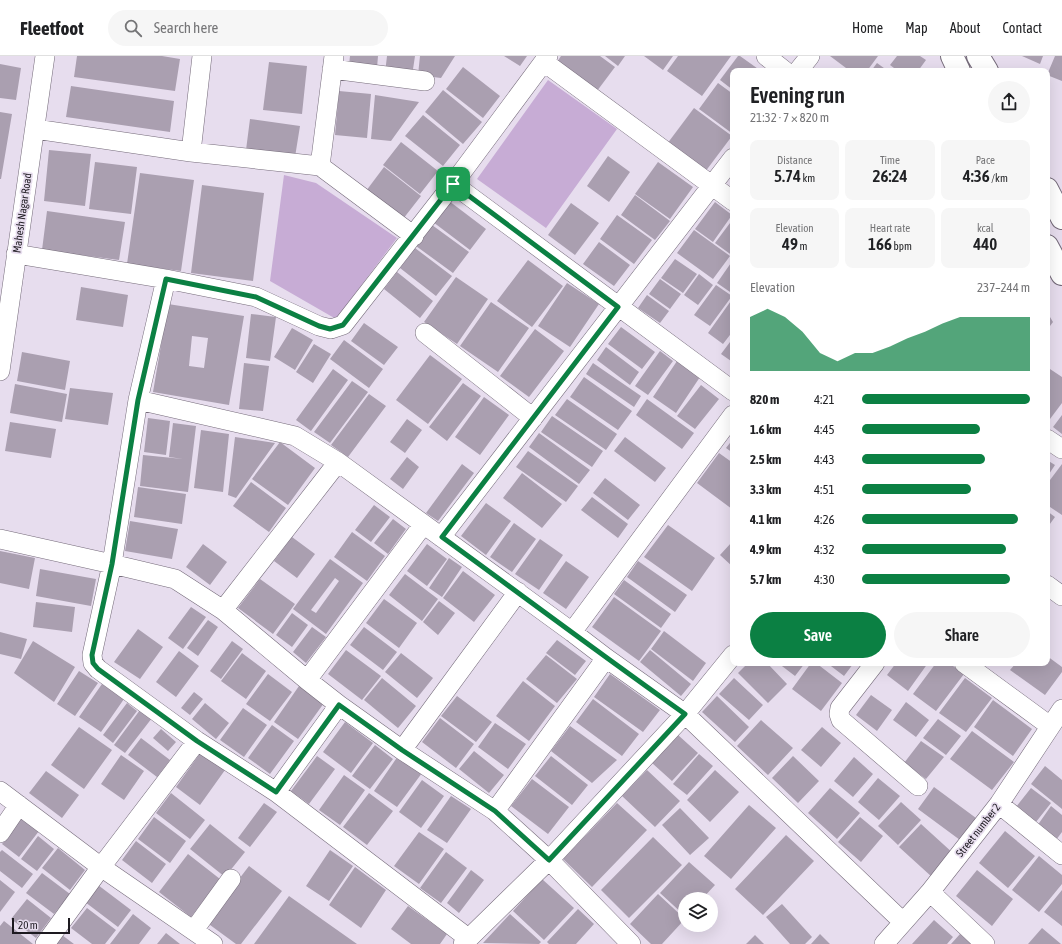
<!DOCTYPE html>
<html lang="en">
<head>
<meta charset="utf-8">
<style>
  :root { --surface:#fff; --page:#f6f6f6; --text:#202124; --muted:#757577; --line:#e0e0e0; --accent:#0b8043 }
  body { margin:0; font-family:"Asap Condensed",sans-serif; background:var(--page); color:var(--text); height:100vh; display:flex; flex-direction:column; font-size:15px; white-space:nowrap }
  * { box-sizing:border-box; margin:0 }
  p { font-size:13px; color:var(--muted) }
  .icon { flex:none; width:22px; height:22px; fill:none; stroke:currentColor; stroke-width:2; stroke-linecap:round; stroke-linejoin:round }
  .map { position:relative; flex:1; overflow:hidden }
  .side { position:absolute; left:730px; top:12px; width:320px; height:598px; display:flex; flex-direction:column; background:var(--surface); border-radius:8px; box-shadow:0 4px 16px #0002 }
  .side>* { flex:none }
  .controls { position:absolute; left:678px; top:836px; display:grid; gap:8px }
  .controls a { display:grid; place-items:center; width:40px; height:40px; border-radius:50%; background:var(--surface); box-shadow:0 4px 16px #0002; font-size:20px }
  .scale { position:absolute; left:12px; bottom:10px; width:58px; box-sizing:border-box; padding-left:4px; border:2px solid #1d1a20; border-top:0; font-size:11px; line-height:14px; white-space:nowrap; color:#1d1a20; -webkit-text-stroke:3px #e7ddee; paint-order:stroke }
  .pin { position:absolute; display:grid; place-items:center; width:34px; height:34px; color:#fff; margin:-17px; border-radius:8px; box-shadow:0 2px 6px #0006 }
  .round { display:grid; place-items:center; flex:none; width:42px; height:42px; border-radius:21px; background:var(--page) }
  .head { display:flex; align-items:center; justify-content:space-between; height:68px; padding:0 20px }
  h1 { font-size:22px; font-weight:600; line-height:30px }
  .metrics { display:grid; grid-template-columns:repeat(3,1fr); gap:6px; height:68px; padding:4px 20px }
  .metrics div { display:grid; align-content:center; border-radius:8px; background:var(--page); text-align:center }
  .metrics b { font-size:17px; font-weight:600 }
  .metrics small { font-size:11px; font-weight:400 }
  .metrics p { font-size:11px }
  .chart { height:112px; padding:8px 20px }
  .chart p { display:flex; justify-content:space-between }
  .chart svg { width:100%; height:72px; margin-top:4px; fill:var(--accent); opacity:.7 }
  .cta { display:flex; gap:8px; margin-top:auto; padding:8px 20px }
  .cta a { flex:1; height:46px; border-radius:24px; background:var(--accent); color:#fff; font-size:16px; font-weight:600; line-height:46px; text-align:center }
  .cta a+a { background:var(--page); color:var(--text) }
  ul { padding:0 20px; list-style:none; font-size:13px }
  li { display:grid; grid-template-columns:64px 48px 1fr; align-items:center; height:30px }
  li i { height:10px; border-radius:5px; background:var(--accent) }
  header { display:flex; align-items:center; gap:24px; box-sizing:border-box; height:56px; padding:0 20px; background:var(--surface); border-bottom:1px solid var(--line) }
  header strong { font-size:19px }
  nav { display:flex; gap:22px; margin-inline-start:auto; font-size:14px }
  .search { width:280px; height:36px; background:var(--page); display:flex; align-items:center; gap:10px; box-sizing:border-box; padding:0 14px; border-radius:22px; color:var(--muted); font-size:15px }
  .map>svg:first-child { display:block }
  .green { fill:#c7acd5 }
  .building { fill:#aa9fb0; fill-rule:evenodd }
  .lines { fill:none; stroke-linecap:round; stroke-linejoin:round }
  .street-casing { stroke:#756b7a; stroke-width:20 }
  .secondary-casing { stroke:#756b7a; stroke-width:24 }
  .street { stroke:#fff; stroke-width:19 }
  .secondary { stroke:#fff; stroke-width:22 }
  .route-casing { stroke:#fff; stroke-width:8 }
  .route { stroke:#0b8043; stroke-width:5 }
  .labels { text-anchor:middle; dominant-baseline:central; stroke-width:3.5; stroke-linejoin:round; paint-order:stroke }
  .street-label { font-size:11px; fill:#1d1a20; stroke:#e7ddee }
</style>
</head>
<body>
<header>
<strong>Fleetfoot</strong>
<div class="search"><svg class="icon" aria-label="search" viewBox="0 0 24 24"><circle cx="10" cy="10" r="6"/><path d="M15 15l6 6"/></svg>Search here</div>
<nav><a>Home</a><a>Map</a><a>About</a><a>Contact</a></nav>
</header>
<div class="map">
<svg width="1062" height="888" viewBox="0 0 1062 888">
  <rect width="100%" height="100%" fill="#e7ddee"/>
  <path class="green" d="M548,24L617,73L546,172L477,123Z
    M284,119L316,127L397,182L336,263L270,225Z"/>
  <path class="building" d="M77,0H162L180,3L175,35L74,21Z
    M350,0H378L377,12L349,9Z
    M387,0H415L412,20L385,17Z
    M420,0H455L441,22L418,19Z
    M504,0H527L520,10Z
    M561,0H600L615,11L597,35L557,6Z
    M605,0H625L618,10Z
    M644,0H673L663,14Z
    M678,0H731L702,40L667,15Z
    M738,0H740L761,15H733V34L720,24Z
    M830,0H878L867,15H850Z
    M897,0H920L926,4L918,15H898L890,9Z
    M1022,0H1043L1040,8Z
    M1055,0H1062V25L1047,19Z
    M269,6L307,10L302,58L263,54Z
    M877,7L888,15H871Z
    M0,8L21,12L16,44L0,42Z
    M463,11L500,40L483,62L446,33Z
    M718,27L733,38V78L699,53Z
    M71,30L174,45L170,76L66,61Z
    M443,34L482,66L463,88L425,56Z
    M339,35L371,38L367,82L335,79Z
    M375,39L419,46L391,85L371,83Z
    M694,52L732,80L705,116L667,88Z
    M0,56L12,58L1,123H0Z
    M423,59L460,89L443,110L405,80Z
    M250,63L300,70L295,101L246,94Z
    M401,86L438,115L420,138L383,109Z
    M49,94L91,98L85,150L44,145Z
    M608,100L630,116L609,146L587,130Z
    M95,106L137,111L131,158L89,153Z
    M658,106L693,131L670,163L635,138Z
    M384,111L421,140L403,163L366,135Z
    M140,117L194,124L181,215L127,208Z
    M202,129L264,137L253,225L191,217Z
    M635,139L670,165L655,184L621,159Z
    M449,145L486,173L470,194L433,166Z
    M715,146L732,159L713,186L695,173Z
    M571,147L599,167L575,199L548,179Z
    M47,155L125,166L119,204L42,194Z
    M617,159L652,184L634,208L600,183Z
    M733,163V200L715,187Z
    M432,169L469,196L453,217L416,190Z
    M694,174L730,200L713,223L677,197Z
    M599,186L630,209L614,230L583,208Z
    M415,192L452,220L436,240L400,212Z
    M675,203L697,218L683,237L661,222Z
    M528,204L563,230L532,271L497,245Z
    M733,204V238L717,227Z
    M397,216L433,245L420,262L384,233Z
    M699,218L713,229L698,249L684,239Z
    M456,221L488,243L457,288L424,266Z
    M660,223L681,238L670,253L649,238Z
    M567,227L599,248L570,291L538,270Z
    M716,229L732,240L710,270L694,259Z
    M81,231L128,239L123,271L76,264Z
    M647,239L669,255L660,267L638,252Z
    M733,242V275L723,288L708,277Z
    M491,246L529,272L498,316L460,290Z
    M168,248L244,260L229,349L153,336ZM192,280L208,282L204,312L189,310Z
    M1047,256L1053,266L1047,274Z
    M251,258L276,261L270,305L246,302Z
    M364,267L398,291L384,309L351,285Z
    M621,271L655,296L642,313L608,288Z
    M292,272L313,284L295,314L274,301Z
    M535,273L564,295L529,341L500,320Z
    M733,282V302L731,305L721,298Z
    M344,284L383,313L369,332L330,303Z
    M314,288L331,298L313,327L296,316Z
    M606,291L639,316L630,329L597,304Z
    M660,295L673,305L648,339L635,330Z
    M22,296L70,305L65,334L17,325Z
    M430,299L462,323L428,368L396,344Z
    M677,305L700,321L676,357L653,341Z
    M244,307L269,310L263,355L239,353Z
    M593,307L641,340L634,351L586,318Z
    M1047,311L1062,321V347L1047,367Z
    M333,313L348,324L311,375L296,364Z
    M584,321L632,355L618,374L570,341Z
    M352,325L368,336L330,387L314,376Z
    M463,327L481,340L447,385L429,371Z
    M15,328L67,338L62,366L10,357Z
    M701,329L719,343L695,373L677,360Z
    M70,332L113,337L108,369L65,363Z
    M369,338L386,350L348,401L331,389Z
    M484,341L509,359L480,399L455,381Z
    M567,343L617,378L606,394L555,359Z
    M647,343L694,377L682,393L636,359Z
    M1062,359V378L1053,371Z
    M552,360L603,395L592,411L541,376Z
    M148,362L170,365L166,399L144,396Z
    M407,363L422,374L405,397L390,386Z
    M10,366L56,373L51,402L5,395Z
    M173,367L196,370L188,436L140,430L143,399L183,403L169,401Z
    M201,374L229,378L223,436L194,432Z
    M539,377L590,414L579,428L529,391Z
    M235,381L275,387L236,442L228,439Z
    M625,381L666,412L655,426L614,395Z
    M733,383V397L726,392Z
    M280,386L315,412L288,449L252,423Z
    M528,395L578,430L566,446L516,411Z
    M719,397L733,407V452L732,453L697,427Z
    M407,401L419,411L403,433L390,423Z
    M1047,404L1055,409L1047,421Z
    M462,408L474,417L438,465L426,457Z
    M1062,408V459L1047,449V428Z
    M522,417L562,448L542,472L503,442Z
    M605,422L640,449L628,464L593,437Z
    M251,426L286,452L269,476L233,450Z
    M138,431L186,438L182,468L134,461Z
    M592,441L628,468L618,482L581,454Z
    M486,447L511,465L486,499L461,480Z
    M374,449L390,461L371,486L355,474Z
    M1047,455L1055,461L1047,472Z
    M393,463L406,473L388,498L374,487Z
    M130,465L178,473L172,503L125,495Z
    M514,467L536,483L512,516L490,501Z
    M668,469L715,502L692,535L644,501Z
    M352,476L385,500L367,525L334,501Z
    M292,481L315,498L297,522L274,505Z
    M540,483L563,499L539,534L515,518Z
    M731,487L733,489V511L720,499Z
    M203,488L227,506L210,529L186,511Z
    M427,488L447,503L427,530L407,515Z
    M0,495L35,502L29,533L0,527Z
    M449,502L462,511L442,541L429,532Z
    M330,503L363,527L326,578L293,553ZM335,522L339,525L316,557L311,554Z
    M566,505L589,521L566,553L543,537Z
    M638,505L687,539L675,556L627,521Z
    M40,513L96,523L91,550L36,540Z
    M463,515L495,539L474,566L443,542Z
    M405,518L438,543L422,565L389,539Z
    M260,523L295,548L273,578L238,552Z
    M624,524L671,558L661,572L614,538Z
    M614,541L661,575L639,605L592,571Z
    M384,543L417,567L399,592L366,567Z
    M439,545L455,557L438,579L423,566Z
    M36,546L75,551L72,576L33,571Z
    M191,551L206,561L183,593L168,582Z
    M292,557L308,569L292,591L276,579Z
    M208,564L218,571L198,600L187,592Z
    M312,571L326,581L306,607L293,596Z
    M364,571L397,596L383,614L350,589Z
    M138,573L163,591L140,623L114,606Z
    M664,575L706,607L693,625L651,593Z
    M0,576L27,583L21,603L0,598Z
    M557,584L586,605L575,619L546,597Z
    M33,585L75,611L54,646L14,617Z
    M232,585L243,593L221,623L210,615Z
    M346,594L381,620L362,644L328,618Z
    M650,594L691,628L681,640L640,606Z
    M179,595L199,610L176,641L156,626Z
    M242,597L266,615L246,643L221,625Z
    M401,597L433,622L417,642L385,616Z
    M546,599L577,623L557,647L526,623Z
    M1047,600L1062,611V616L1045,639L1010,614L1016,607H1047Z
    M748,607H767L787,628L768,647L738,617Z
    M778,607H805L795,620Z
    M811,607H816L842,627L821,655L792,633Z
    M827,607H851L853,608L844,620Z
    M896,607H928L908,635L887,619Z
    M936,607H949L964,618L936,655L913,638Z
    M79,615L98,627L75,660L57,648Z
    M268,618L292,636L270,665L246,648Z
    M610,618L660,654L643,676L594,641Z
    M382,622L416,650L398,672L364,644Z
    M734,622L763,649L749,664L719,638Z
    M965,622L992,642L966,676L939,657Z
    M523,625L555,650L529,685L496,660Z
    M102,628L124,643L101,676L79,661Z
    M299,630L324,647L298,683L274,666Z
    M194,636L203,643L190,659L181,652Z
    M871,639L892,654L877,675L856,659Z
    M457,640L492,666L476,686L441,660Z
    M717,640L749,671L735,686L702,656Z
    M593,643L639,678L622,700L576,666Z
    M993,644L1032,673L1013,700L974,671Z
    M906,646L929,664L916,681L893,664Z
    M127,647L137,655L113,687L103,679Z
    M205,647L229,667L216,683L192,663Z
    M243,652L267,669L244,701L220,684Z
    M140,654L152,662L125,697L114,689Z
    M440,662L474,688L456,712L422,686Z
    M938,663L961,680L946,699L923,682Z
    M761,664L793,692L768,719L737,690Z
    M345,666L373,687L351,717L323,696Z
    M495,667L526,688L508,713L478,691Z
    M272,669L294,685L270,718L248,702Z
    M570,670L617,704L592,727L551,695Z
    M79,671L112,694L84,733L51,709Z
    M822,671L841,687L821,711L801,694Z
    M161,673L176,686L168,695L153,682Z
    M972,675L1014,706L992,734L950,703Z
    M678,679L698,697L672,725L652,707Z
    M141,682L170,704L157,721L128,699Z
    M921,685L944,701L926,723L904,707Z
    M375,689L393,703L370,733L352,720Z
    M474,695L504,719L489,737L459,713Z
    M201,696L225,714L200,749L176,731Z
    M699,698L713,710L687,739L673,728Z
    M121,699L144,715L124,744L101,728Z
    M317,700L335,713L309,748L291,735Z
    M398,700L422,717L397,751L374,735Z
    M551,700L588,729L572,749L535,720Z
    M793,700L819,725L798,747L772,722Z
    M854,701L873,718L853,741L834,725Z
    M1045,710L1062,724V753L1031,728Z
    M647,714L680,745L655,771L622,740Z
    M715,714L739,736L710,766L687,744Z
    M46,715L79,739L62,762L29,737Z
    M344,719L365,734L340,769L319,754Z
    M878,722L900,740L879,764L858,746Z
    M532,723L569,751L548,778L511,750Z
    M422,724L444,740L421,772L399,756Z
    M934,731L976,762L960,784L918,753Z
    M830,732L860,757L837,783L808,757Z
    M1031,732L1051,747L1036,766L1016,751Z
    M171,737L205,764L190,783L156,757Z
    M369,737L393,755L367,789L343,771Z
    M451,740L471,753L447,787L427,774Z
    M901,746L921,764L898,789L878,770Z
    M264,747L277,756L250,791L238,782Z
    M617,747L647,774L592,831L563,803Z
    M749,749L776,772L731,823L704,800Z
    M1051,750L1062,759V776L1056,784L1037,770Z
    M680,752L709,782L690,799L662,769Z
    M154,761L186,785L170,807L138,783Z
    M860,761L883,780L861,806L838,786Z
    M22,762L39,775L19,801L2,788Z
    M210,768L245,796L225,821L190,793Z
    M921,768L954,798L932,821L899,791Z
    M1005,775L1035,800L1008,832L979,807Z
    M419,776L444,793L419,828L394,810Z
    M786,779L814,805L763,859L735,833Z
    M38,780L54,793L37,815L21,803Z
    M653,781L682,809L629,862L601,834Z
    M136,785L166,808L152,827L122,804Z
    M58,792L85,814L70,834L42,812Z
    M2,794L33,818L22,832L0,815V796Z
    M330,794L353,810L329,845L306,830Z
    M446,796L467,812L441,847L420,832Z
    M188,798L220,823L191,861L159,836Z
    M1039,800L1062,819V828L1039,856L1012,834Z
    M689,806L715,829L702,843H685V860L660,837Z
    M249,810L282,835L241,888H236L206,866Z
    M355,811L386,834L361,872L329,849Z
    M471,814L484,824L459,857L447,847Z
    M977,814L1013,843L992,870L956,840Z
    M42,817L70,838L54,858L26,837Z
    M542,823L574,852L544,884L513,855Z
    M0,824L15,836L0,856Z
    M98,829L131,854L118,871L85,846Z
    M1062,834V870L1044,856Z
    M658,838L685,863L662,888H651L630,868Z
    M289,840L357,888H254Z
    M27,843L51,862L36,882L11,863Z
    M782,848L812,881L805,888H790L766,861Z
    M408,850L447,878L440,888H411L391,873Z
    M87,852L116,874L105,888H92L71,872Z
    M578,853L594,868L576,888H549L547,886Z
    M133,858L151,872L139,888H110Z
    M510,858L541,886L539,888L483,887Z
    M934,864L953,881L947,888H912Z
    M4,865L33,888H0V870Z
    M1042,872L1061,888H1028Z
    M166,877L180,888H157Z
    M820,878L830,888H811Z
    M960,878L971,888H951Z
    M62,879L74,888H55Z
    M755,879L764,888H746Z"/>
  <g class="lines">
    <defs>
      <path id="street" d="M766,0L785,15
        M544,6L733,145
        M332,13L425,25
        M798,15L810,0
        M35,73L191,96L320,110L414,180
        M191,96L202,0
        M320,110L334,0
        M453,128L733,335
        M16,198L166,223L256,241L319,270L331,273L343,269L453,128L548,0
        M166,223L138,344L112,508L92,599L93,607L98,613L197,685L276,736L468,882
        M425,277L533,362
        M0,315L45,0
        M138,344L295,380L338,406L572,576L606,602L685,658L903,866
        M1047,383L1062,393
        M441,481L733,102
        M0,483L112,508L175,523L223,554L307,624L339,649L402,694L495,755L549,804L631,888
        M1047,529L1062,540
        M223,554L338,406
        M572,576L733,359
        M875,607L840,652L839,658L841,664L918,730
        M964,607L1050,670
        M307,624L423,469
        M402,694L518,536
        M0,735L101,811L213,888
        M276,736L339,649
        M999,748L1062,799
        M495,755L606,602
        M0,777L19,749
        M930,836L985,888
        M194,874L231,823
        M45,888L101,811L197,685
        M463,888L549,804L685,658L733,599
        M884,888L930,836L999,748L1062,653"/>
      <path id="secondary" d="M952,0L959,15
        M978,0L987,15
        M1047,133L1062,162
        M1047,190L1062,218"/>
    </defs>
    <use href="#street" class="street-casing"/>
    <use href="#secondary" class="secondary-casing"/>
    <use href="#street" class="street"/>
    <use href="#secondary" class="secondary"/>
  </g>
  <g class="lines">
    <defs>
      <path id="route" d="M453,128L618,251L442,481C523,540 603,600 685,658L549,804L495,755L402,694L339,649L276,736L197,685L98,613L93,607L92,599L112,508L138,344L166,223L256,241L319,270L330,273L343,269Z"/>
    </defs>
    <use href="#route" class="route-casing"/>
    <use href="#route" class="route"/>
  </g>
  <g class="labels">
    <g class="street-label">
      <text transform="translate(22 157) rotate(-82)">Mahesh Nagar Road</text>
      <text transform="translate(978 774) rotate(-52)">Street number 2</text>
    </g>
  </g>
</svg>
<div class="controls">
<a><svg class="icon" aria-label="layers" viewBox="0 0 24 24"><path d="M12 4l9 5-9 5-9-5zM3 14l9 5 9-5"/></svg></a>
</div>
<div class="scale">20 m</div>
<div class="pin" style="left:453px;top:128px;background:#1e9e55"><svg class="icon" aria-label="arrive" viewBox="0 0 24 24"><path d="M6 21V4h12l-3 4 3 4H6"/></svg></div>
<section class="side">
<div class="head"><div><h1>Evening run</h1><p>21:32 · 7 × 820 m</p></div><a class="round"><svg class="icon" aria-label="share" viewBox="0 0 24 24"><path d="M12 15V3M7 8l5-5 5 5M5 13v7h14v-7"/></svg></a></div>
<div class="metrics">
<div><p>Distance</p><b>5.74<small> km</small></b></div>
<div><p>Time</p><b>26:24</b></div>
<div><p>Pace</p><b>4:36<small> /km</small></b></div>
</div>
<div class="metrics">
<div><p>Elevation</p><b>49<small> m</small></b></div>
<div><p>Heart rate</p><b>166<small> bpm</small></b></div>
<div><p>kcal</p><b>440</b></div>
</div>
<div class="chart"><p><span>Elevation</span>237–244 m</p>
<svg viewBox="0 0 160 44" preserveAspectRatio="none"><path d="M0 44V11L10 6L20 11L30 20L40 33L50 38L60 33L70 33L80 29L90 24L100 20L110 15L120 11L130 11L140 11L150 11L160 11V44z"/></svg>
</div>
<ul>
<li><b>820 m</b>4:21<i style="width:100%"></i></li>
<li><b>1.6 km</b>4:45<i style="width:70%"></i></li>
<li><b>2.5 km</b>4:43<i style="width:73%"></i></li>
<li><b>3.3 km</b>4:51<i style="width:65%"></i></li>
<li><b>4.1 km</b>4:26<i style="width:93%"></i></li>
<li><b>4.9 km</b>4:32<i style="width:86%"></i></li>
<li><b>5.7 km</b>4:30<i style="width:88%"></i></li>
</ul>
<div class="cta"><a>Save</a><a>Share</a></div>
</section>
</div>
</body>
</html>
